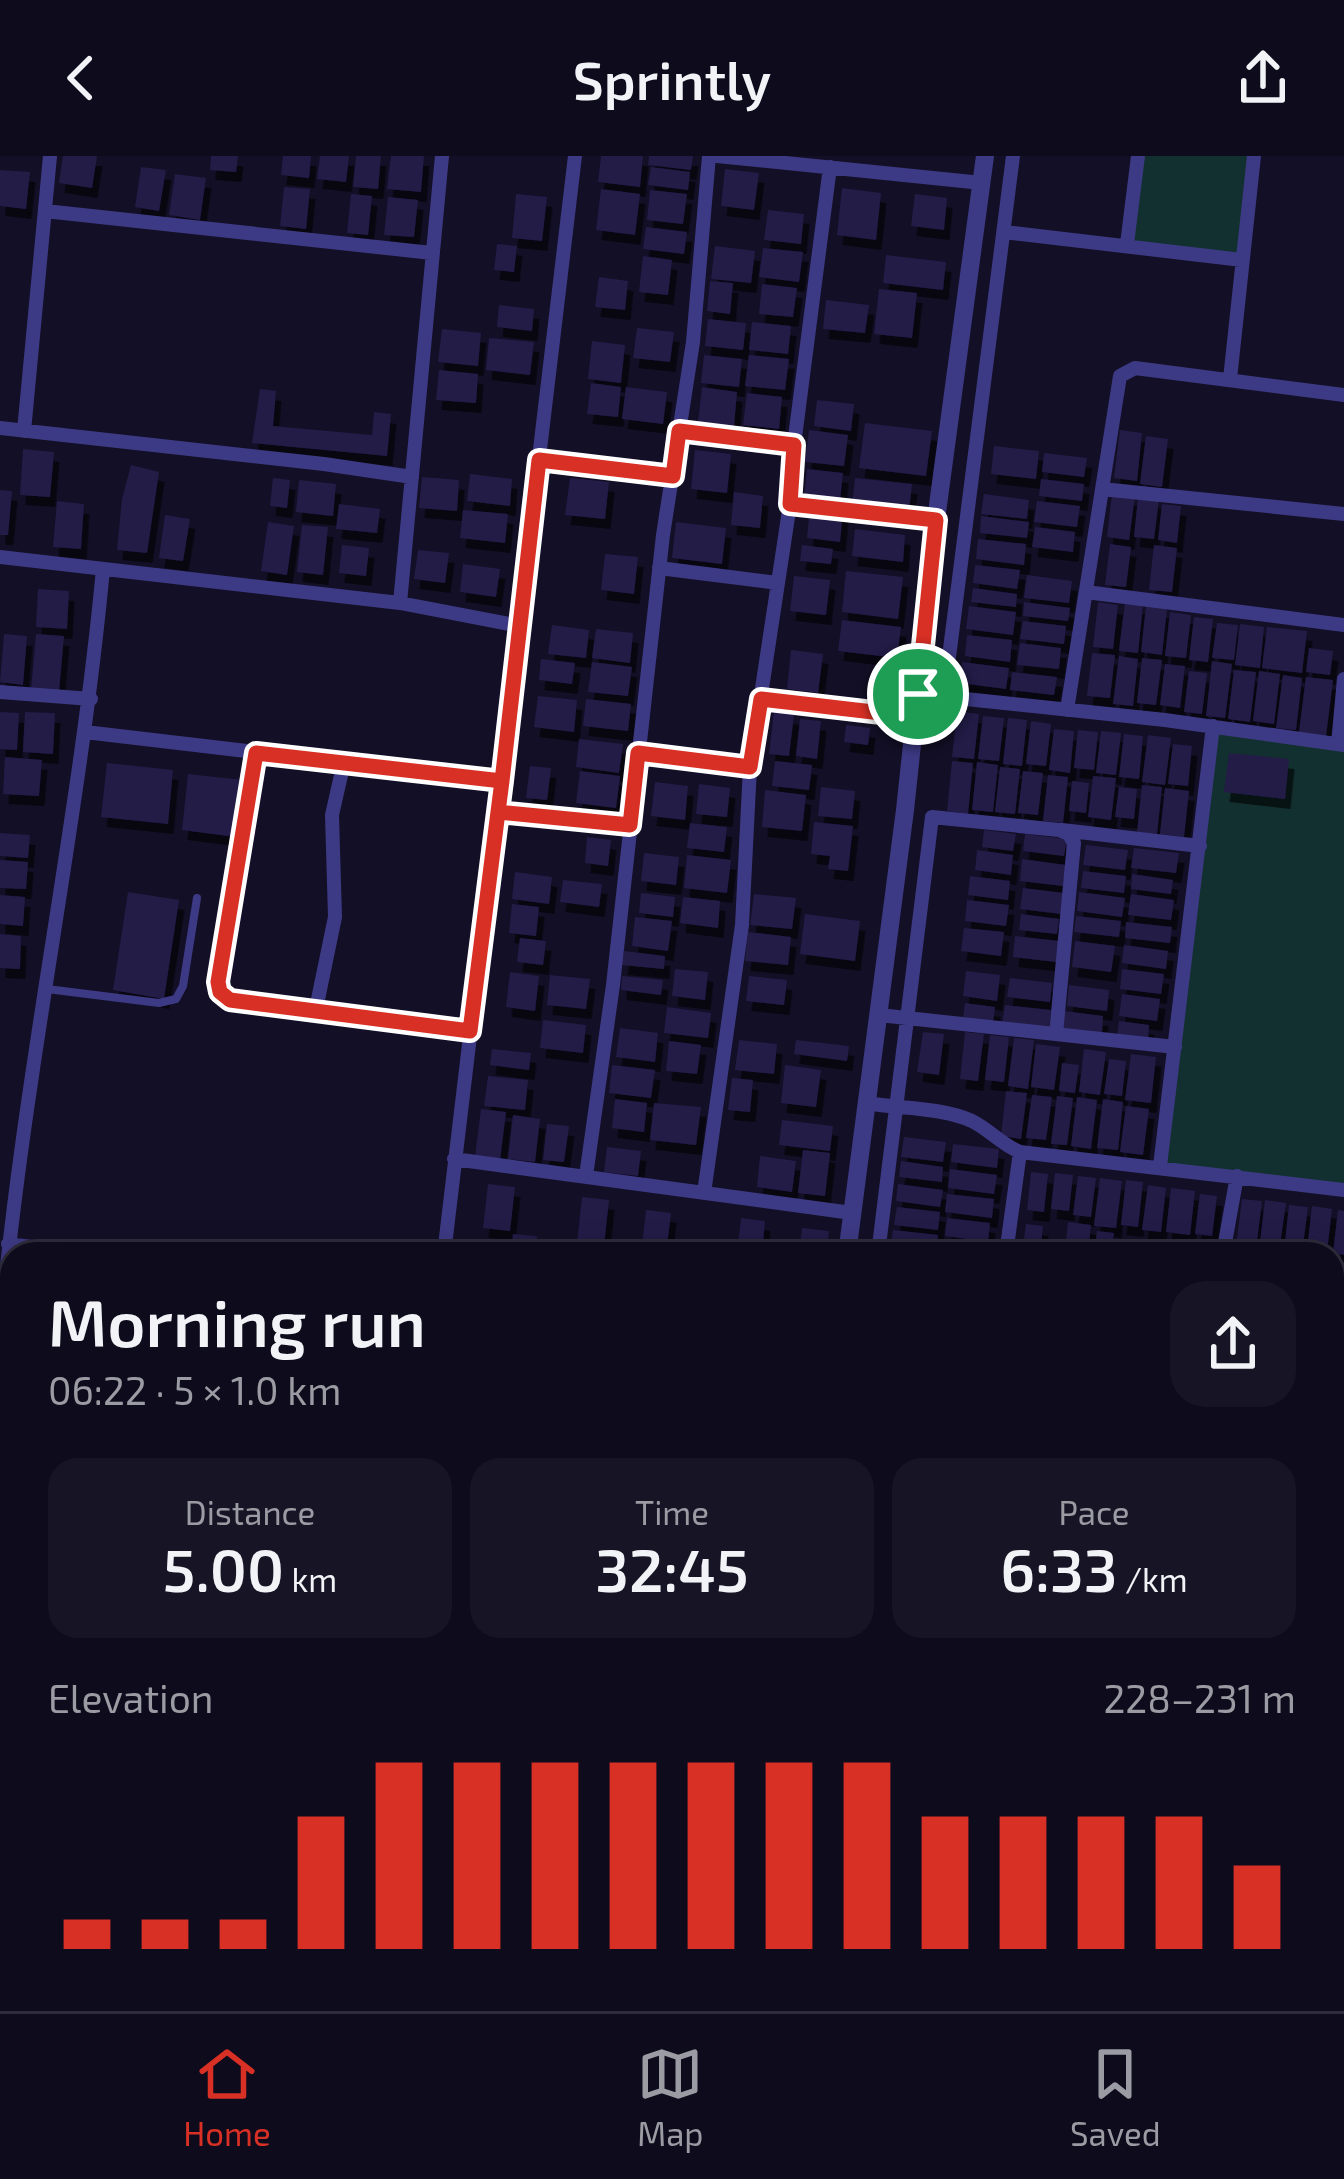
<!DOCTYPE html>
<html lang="en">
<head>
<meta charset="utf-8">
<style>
  :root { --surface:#0e0b1c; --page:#171425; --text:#f1f3f6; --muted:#9b9ba3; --line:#2e2b3b; --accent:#d93025 }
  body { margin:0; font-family:"Exo 2",sans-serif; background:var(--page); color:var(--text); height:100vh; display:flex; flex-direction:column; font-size:45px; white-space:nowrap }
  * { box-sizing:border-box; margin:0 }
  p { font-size:39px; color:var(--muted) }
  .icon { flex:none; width:66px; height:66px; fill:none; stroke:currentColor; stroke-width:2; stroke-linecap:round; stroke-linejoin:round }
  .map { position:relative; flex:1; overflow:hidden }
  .panel { position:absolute; left:0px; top:1086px; width:1344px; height:771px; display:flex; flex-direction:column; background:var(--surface); border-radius:36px 36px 0 0; box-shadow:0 6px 30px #0003,0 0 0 3px var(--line) }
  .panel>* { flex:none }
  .pin { position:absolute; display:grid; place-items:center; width:102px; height:102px; color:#fff; margin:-51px; border:6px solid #fff; border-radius:50%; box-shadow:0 3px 12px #0007 }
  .round { display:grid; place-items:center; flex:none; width:126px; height:126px; border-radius:36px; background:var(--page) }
  .headline { display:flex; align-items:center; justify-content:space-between; height:204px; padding:0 48px }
  h1 { font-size:66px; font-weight:600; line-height:90px }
  .figures { display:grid; grid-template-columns:repeat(3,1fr); gap:18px; height:204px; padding:12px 48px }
  .figures div { display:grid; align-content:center; border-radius:30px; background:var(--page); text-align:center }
  .figures b { font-size:60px; font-weight:600 }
  .figures small { font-size:33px; font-weight:400 }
  .figures p { font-size:33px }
  .chart { height:336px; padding:24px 48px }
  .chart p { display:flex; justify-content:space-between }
  .chart svg { width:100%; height:216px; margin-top:12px; stroke:var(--accent); stroke-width:6 }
  header { display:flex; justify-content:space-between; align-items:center; height:156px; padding:0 48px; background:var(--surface); font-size:54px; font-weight:600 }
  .tabs { display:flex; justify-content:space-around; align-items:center; height:168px; border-top:3px solid var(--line); background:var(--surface); font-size:33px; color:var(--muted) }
  .tabs a { display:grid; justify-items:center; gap:6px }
  .tabs .active { color:var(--accent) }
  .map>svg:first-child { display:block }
  .green { fill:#12302f }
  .building { fill:#241b47; filter:url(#shadow) }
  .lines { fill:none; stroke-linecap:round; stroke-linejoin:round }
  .service { stroke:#3d3a85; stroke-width:8 }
  .minor { stroke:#3d3a85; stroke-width:14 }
  .tertiary { stroke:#3d3a85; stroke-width:18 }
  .route-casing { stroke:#fff; stroke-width:24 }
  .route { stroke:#d93025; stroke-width:15 }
</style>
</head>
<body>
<header><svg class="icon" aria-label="back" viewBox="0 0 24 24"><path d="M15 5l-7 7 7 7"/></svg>Sprintly<svg class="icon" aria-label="share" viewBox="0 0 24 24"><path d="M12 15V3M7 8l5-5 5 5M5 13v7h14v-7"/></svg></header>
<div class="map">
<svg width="1344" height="1855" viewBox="0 0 1344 1855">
  <defs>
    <filter id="shadow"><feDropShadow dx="5.5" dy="10" stdDeviation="0" flood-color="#0009"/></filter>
  </defs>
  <rect width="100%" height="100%" fill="#130f26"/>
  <path class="green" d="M1138,0H1254L1242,104L1127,88Z
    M1217,573L1344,590V1034L1160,1010Z
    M1332,1510L1344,1512V1655L1332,1654Z"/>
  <path class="building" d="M63,0H97L92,32L59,27Z
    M211,0H238L236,16L210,14Z
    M283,0H311L309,22L281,19Z
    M320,0H349L346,26L317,23Z
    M356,0H381L378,33L353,31Z
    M391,0H424L421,36L387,33Z
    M601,0H643L640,31L598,26Z
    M649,0H693L691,14L648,9Z
    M141,11L166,14L159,55L135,51Z
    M651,11L690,16L688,34L648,29Z
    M725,13L759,17L754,54L721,50Z
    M0,14L30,16L26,53L0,50Z
    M175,18L206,22L200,64L169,59Z
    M284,31L310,33L306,73L280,70Z
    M842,32L881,37L876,84L837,79Z
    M601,33L640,38L635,79L596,74Z
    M650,34L687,38L683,68L647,64Z
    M351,38L372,40L368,79L347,77Z
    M516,38L547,41L542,85L512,82Z
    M915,38L947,42L944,74L911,70Z
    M388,41L418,44L414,81L384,79Z
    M768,54L804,58L801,88L764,84Z
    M646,71L687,76L684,98L643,93Z
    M497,88L517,90L514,116L494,114Z
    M715,90L755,95L751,127L711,123Z
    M763,92L803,96L799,126L759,121Z
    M886,99L946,106L943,134L883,127Z
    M643,100L672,104L668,139L639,136Z
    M599,121L628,125L625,154L595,151Z
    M710,125L733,127L730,158L707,155Z
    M762,128L797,132L793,161L759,158Z
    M879,133L917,137L912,182L874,178Z
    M826,144L869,149L865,177L823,173Z
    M499,149L534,153L532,175L497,171Z
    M708,163L746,167L743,194L705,190Z
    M752,166L791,170L788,198L749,194Z
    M637,172L674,176L670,206L633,202Z
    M442,173L481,177L478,210L438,206Z
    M489,182L534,186L530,219L486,214Z
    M592,185L625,189L621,227L588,223Z
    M704,199L742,203L739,231L701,227Z
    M749,199L789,203L785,234L745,230Z
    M439,214L478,218L476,247L436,244Z
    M591,227L621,231L618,261L587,258Z
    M626,231L667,236L663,268L622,263Z
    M702,231L737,236L734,270L698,266Z
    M260,233L276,235L273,270L372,279L374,256L391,258L387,300L252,287Z
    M747,237L782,241L779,273L743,269Z
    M817,244L854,248L851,275L814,270Z
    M865,267L932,275L926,320L859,312Z
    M809,274L848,279L844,310L805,306Z
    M1120,274L1142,277L1137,325L1114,322Z
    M1146,280L1168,283L1162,331L1140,328Z
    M994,290L1039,295L1036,323L991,318Z
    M23,293L54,296L50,341L20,339Z
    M695,294L731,298L727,337L691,333Z
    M1044,297L1087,302L1084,321L1042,316Z
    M131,309L159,316L147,397L117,394L122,343Z
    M807,313L843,317L840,345L804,341Z
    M470,318L512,323L510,350L467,345Z
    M422,321L459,324L457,355L419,352Z
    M273,322L290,324L287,352L270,350Z
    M570,322L609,326L605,363L565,359Z
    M855,322L912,328L909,356L852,349Z
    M1041,323L1084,328L1082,345L1039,340Z
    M299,324L336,328L333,360L296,356Z
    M0,334L12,335L8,379H0Z
    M734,336L763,340L760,372L731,369Z
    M984,338L1029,344L1027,363L981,358Z
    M1112,338L1135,340L1129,384L1107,381Z
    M1138,341L1159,343L1154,383L1134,381Z
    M57,345L84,348L81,393L53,391Z
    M1037,345L1080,350L1077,371L1034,366Z
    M339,348L380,353L377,377L336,373Z
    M1162,348L1181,350L1177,387L1158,384Z
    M810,352L843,356L840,386L807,382Z
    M463,354L508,358L505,387L460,382Z
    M165,359L190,363L183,405L159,402Z
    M981,360L1029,366L1027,382L980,377Z
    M268,366L294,370L287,419L261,415Z
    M676,366L726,372L722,408L672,402Z
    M302,369L328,371L323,419L297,416Z
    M1035,371L1075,376L1073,396L1032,391Z
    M855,373L905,379L903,406L852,400Z
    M978,383L1026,388L1024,409L976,403Z
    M1110,388L1131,391L1126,431L1105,429Z
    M342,389L369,392L366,420L339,417Z
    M802,389L833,393L831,408L800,405Z
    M1154,389L1177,392L1172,436L1149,434Z
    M418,394L449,397L445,427L414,423Z
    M605,398L638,401L634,438L601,434Z
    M463,408L500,413L496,441L460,436Z
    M975,409L1020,414L1017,433L973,427Z
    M846,415L903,421L898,463L842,456Z
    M1027,419L1072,425L1069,447L1024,442Z
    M794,420L830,424L826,459L790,455Z
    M973,432L1017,438L1016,451L971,446Z
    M38,433L69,435L67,473L36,471Z
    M1024,446L1070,452L1068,465L1023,460Z
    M1098,446L1118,449L1113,493L1093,491Z
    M1125,447L1143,449L1138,497L1119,495Z
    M969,450L1016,456L1013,479L966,473Z
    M1146,450L1167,453L1162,499L1141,496Z
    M1170,456L1191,459L1186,502L1165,500Z
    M1194,461L1213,463L1208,506L1189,504Z
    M842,464L901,471L897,502L838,495Z
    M1023,465L1066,470L1064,488L1020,483Z
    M1217,467L1238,469L1234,504L1212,502Z
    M1240,468L1264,471L1260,512L1235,509Z
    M552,469L589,474L586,502L548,498Z
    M1267,471L1307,475L1302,517L1262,512Z
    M596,473L633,477L630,507L592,502Z
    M4,478L27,480L23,529L0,526Z
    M36,478L64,480L59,536L31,534Z
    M967,479L1012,484L1010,506L965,500Z
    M1020,487L1061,492L1059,513L1017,509Z
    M1309,492L1333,495L1330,519L1306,516Z
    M791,494L823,498L818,537L787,533Z
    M1092,497L1115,499L1110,542L1087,540Z
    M1119,500L1138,503L1133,550L1113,548Z
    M1142,502L1162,504L1156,549L1137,547Z
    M541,503L575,507L572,528L539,524Z
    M1212,505L1232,508L1225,562L1206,560Z
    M592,506L632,511L628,540L588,536Z
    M962,506L1009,512L1006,533L960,527Z
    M1165,508L1185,510L1180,552L1160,549Z
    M1234,514L1256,516L1250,566L1228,563Z
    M1189,515L1207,517L1202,558L1184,556Z
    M1259,515L1280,518L1274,568L1253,565Z
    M1012,516L1057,521L1054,539L1010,534Z
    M1283,519L1302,522L1296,574L1276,572Z
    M1306,521L1333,524L1326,580L1299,576Z
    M538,540L577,544L574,576L534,571Z
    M586,543L631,548L628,575L583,570Z
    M957,555L979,558L974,603L952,601Z
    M0,556L19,557L17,594L0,593Z
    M25,556L55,557L53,598L23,596Z
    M774,556L794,559L789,600L769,598Z
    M983,560L1004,562L999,605L978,603Z
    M1008,562L1027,564L1022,610L1003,608Z
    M800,563L821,565L817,603L796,600Z
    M1031,565L1051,568L1046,610L1026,608Z
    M846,569L870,572L868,589L844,586Z
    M1054,573L1074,575L1070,617L1049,614Z
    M1078,574L1098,576L1094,614L1074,612Z
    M1101,575L1121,577L1116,619L1096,617Z
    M1124,578L1143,580L1139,623L1119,621Z
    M1148,579L1171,582L1165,629L1142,626Z
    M579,583L623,588L619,617L576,611Z
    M1173,588L1192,590L1188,630L1168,628Z
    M1229,597L1289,603L1285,643L1224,636Z
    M5,601L42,604L39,640L3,638Z
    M775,605L812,609L809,634L772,630Z
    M952,605L973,607L968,658L947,655Z
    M977,606L998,609L993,656L972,654Z
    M107,607L173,614L168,668L101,661Z
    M530,610L551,612L547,644L526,642Z
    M1000,611L1020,613L1015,658L995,656Z
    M580,615L620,620L616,652L576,647Z
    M1023,615L1043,617L1038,659L1018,657Z
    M188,618L243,624L236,681L182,674Z
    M1048,619L1068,621L1063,667L1043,665Z
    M1093,620L1116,622L1111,664L1088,661Z
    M1072,625L1089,627L1086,657L1069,655Z
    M655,626L688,630L685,664L651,660Z
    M699,628L730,632L727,661L696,658Z
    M1142,629L1162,631L1157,678L1137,676Z
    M821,631L855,635L852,663L818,660Z
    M1119,631L1137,633L1134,663L1115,661Z
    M1165,632L1189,635L1184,681L1160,678Z
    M765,634L806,639L802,675L762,671Z
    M814,666L853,670L848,715L828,713L830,700L811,698Z
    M690,667L727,671L724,696L687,692Z
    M984,674L1016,678L1013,695L982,691Z
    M0,677L30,679L28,702L0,700Z
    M1025,678L1067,683L1064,700L1023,695Z
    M587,681L611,684L608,710L585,707Z
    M1086,689L1128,694L1125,714L1083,709Z
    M1134,692L1179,697L1176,717L1131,712Z
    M977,694L1013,699L1011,719L975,714Z
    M644,697L679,701L676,729L641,725Z
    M687,699L731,704L727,737L684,732Z
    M1022,703L1066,709L1063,730L1020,725Z
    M0,704L28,706L26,733L0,732Z
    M1083,715L1126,720L1124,737L1081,732Z
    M515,716L552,721L549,748L512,743Z
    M1132,718L1173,724L1171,738L1131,733Z
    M970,720L1010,725L1008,744L968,739Z
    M563,724L602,728L599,751L560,746Z
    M1023,732L1064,737L1061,758L1020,753Z
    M128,736L179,744L164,843L113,834Z
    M1079,736L1125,742L1122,761L1077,755Z
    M641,737L675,741L673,761L639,757Z
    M754,738L796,742L792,773L750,769Z
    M1131,738L1174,744L1171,764L1128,759Z
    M0,739L25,741L23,770L0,768Z
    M683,741L720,745L718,772L680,767Z
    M967,744L1009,749L1006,770L965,765Z
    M512,748L539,751L536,780L509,777Z
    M805,758L860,765L855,805L800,798Z
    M1021,758L1059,763L1057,778L1019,774Z
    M1076,760L1121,765L1119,781L1074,776Z
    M635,761L672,765L668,795L632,790Z
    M1126,766L1172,771L1170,787L1125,782Z
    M964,772L1004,776L1001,800L961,795Z
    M748,776L791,781L788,809L745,805Z
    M0,778L21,780L20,813L0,812Z
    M1015,780L1059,785L1056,806L1013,801Z
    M520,782L546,785L543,809L517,806Z
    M1075,785L1115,790L1111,816L1072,811Z
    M1124,789L1168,795L1166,813L1122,807Z
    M624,795L665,800L664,813L622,809Z
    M675,813L708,816L705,844L672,840Z
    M1122,813L1164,818L1161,838L1120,833Z
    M966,815L1000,819L997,845L963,840Z
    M510,816L539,820L535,855L506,851Z
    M550,819L590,823L586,853L547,849Z
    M622,820L663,824L661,839L621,834Z
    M749,820L787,824L784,849L746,845Z
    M1010,822L1052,827L1050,846L1007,841Z
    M1069,829L1109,834L1107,855L1067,850Z
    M1122,838L1160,843L1157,865L1119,860Z
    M965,847L995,851L993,866L963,861Z
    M1005,849L1051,854L1049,874L1002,868Z
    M667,851L711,857L708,882L664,877Z
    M1064,855L1103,860L1102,877L1062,872Z
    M543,864L586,869L583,897L540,892Z
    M1119,865L1149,869L1148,885L1117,881Z
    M620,872L658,877L655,906L616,901Z
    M923,876L944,878L939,919L917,916Z
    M965,876L984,878L978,925L960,923Z
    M990,879L1009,881L1004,926L985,924Z
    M1014,882L1034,884L1028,933L1008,930Z
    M739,884L777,888L774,918L735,914Z
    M796,884L849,890L847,905L794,898Z
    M669,885L701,889L697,918L666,915Z
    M1036,888L1060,891L1054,934L1031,931Z
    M492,893L531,897L529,914L490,909Z
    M1084,893L1106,896L1100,939L1079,936Z
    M1131,898L1156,901L1151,947L1125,944Z
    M1109,903L1126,905L1122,940L1104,938Z
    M1062,907L1079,909L1075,937L1059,935Z
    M612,909L655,914L651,942L609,937Z
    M785,909L821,914L816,951L781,947Z
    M488,920L528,924L525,954L484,950Z
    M732,922L753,924L750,956L728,954Z
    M1006,935L1027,937L1021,983L1001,980Z
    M1032,939L1052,941L1046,984L1026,982Z
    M1057,940L1073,942L1067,989L1051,988Z
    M1077,941L1097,944L1091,993L1071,990Z
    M615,943L647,947L644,976L612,972Z
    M1103,943L1123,946L1118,994L1097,992Z
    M654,947L701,951L696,989L650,984Z
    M1126,950L1149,953L1143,999L1120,996Z
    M481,953L506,956L500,1004L475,1001Z
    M513,959L540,963L535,1006L508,1003Z
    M782,964L833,970L830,995L779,989Z
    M547,968L569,970L564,1006L543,1004Z
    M904,981L946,986L943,1006L901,1001Z
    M953,988L999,993L997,1012L951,1006Z
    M607,991L641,995L638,1020L604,1016Z
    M803,994L830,997L825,1040L798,1037Z
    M760,1000L796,1005L792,1036L757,1031Z
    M901,1005L943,1011L942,1026L899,1021Z
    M950,1013L997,1019L994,1038L948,1032Z
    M1031,1016L1048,1018L1044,1056L1027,1054Z
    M1055,1017L1073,1019L1069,1055L1051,1053Z
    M1078,1020L1096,1022L1091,1061L1073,1059Z
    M1100,1022L1122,1025L1116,1072L1094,1070Z
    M1126,1024L1143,1026L1138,1071L1121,1069Z
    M488,1028L515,1031L510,1075L483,1072Z
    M898,1028L943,1034L940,1051L896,1045Z
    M1148,1029L1166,1032L1161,1076L1142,1074Z
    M1171,1032L1195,1035L1190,1079L1166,1076Z
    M947,1038L994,1043L992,1062L945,1056Z
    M1200,1038L1217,1040L1212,1080L1195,1078Z
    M582,1041L609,1044L604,1090L577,1087Z
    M1242,1043L1262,1045L1257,1085L1237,1083Z
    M1265,1044L1286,1047L1280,1089L1260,1086Z
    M1289,1049L1308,1051L1302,1097L1284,1095Z
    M1312,1050L1332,1053L1327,1096L1307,1094Z
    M897,1051L940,1056L938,1074L894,1069Z
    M646,1054L671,1057L666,1098H641Z
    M1338,1054L1344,1055V1099L1333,1097Z
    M741,1062L765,1065L762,1098H737Z
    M947,1062L990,1067L988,1086L945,1080Z
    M1068,1066L1091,1069L1088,1098H1065Z
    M1026,1068L1043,1070L1040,1098H1022Z
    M802,1072L829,1075L826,1098H799Z
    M893,1074L938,1079L936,1098L890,1093Z
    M1097,1075L1114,1077L1111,1098H1094Z
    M513,1078L537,1080L535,1098H511Z
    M944,1086L985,1091L984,1098H942Z
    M1332,1110L1344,1112V1150L1332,1148Z
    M1333,1275L1344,1276V1324L1332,1323Z
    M1332,1329L1344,1331L1340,1375L1332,1374Z
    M0,1516L12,1517V1559L0,1558Z
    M0,1647L12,1649V1706L0,1705Z
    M1332,1661L1344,1662L1342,1706L1332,1705Z
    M1332,1774L1344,1775L1341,1819L1332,1818Z
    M130,1845H167V1855H129Z"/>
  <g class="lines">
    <path class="service" d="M47,833L159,847L176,843L183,830L197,742"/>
    <path class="minor" d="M717,0L982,27
      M45,55L432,97
      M1004,76L1242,104
      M1127,88L1138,0
      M1230,223L1254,0
      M0,272L324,308L412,321
      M24,275L50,0
      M679,275L794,289
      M539,304L673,320
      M1102,333L1344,358
      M790,348L936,364
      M0,401L400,447L520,470
      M659,412L778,427
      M1086,436L1344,469
      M400,447L442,0
      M0,536L91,543
      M918,538L1165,564L1344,589
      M944,540L1013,0
      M761,543L916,561
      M1067,554L1120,220L1135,212L1344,239
      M85,576L502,625
      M1338,588L1344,523
      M256,597L218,826L220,836L230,844L470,875
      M638,597L750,611
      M498,655L630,669
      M1062,674L1200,690
      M316,853L335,761L332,659L344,606
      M879,859L1175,891
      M867,947C900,953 941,951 972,965C990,974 1002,989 1020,996L1344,1034
      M454,1003L852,1057
      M1160,1010L1213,570
      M586,1020L613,829L663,379L693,186L709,0
      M704,1037L742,769L750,611L790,348L794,289L830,11
      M8,1088L87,1098
      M444,1098L575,0
      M878,1098L932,661L1059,674L1069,678L1074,687L1056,878
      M1006,1098L1020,996
      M1223,1098L1237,1020
      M1332,1157L1344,1159
      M0,1182C22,924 79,670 103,413
      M1332,1269L1344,1270
      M1332,1451L1338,1396
      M1332,1510L1344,1512
      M0,1571L12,1572
      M1332,1654L1344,1656
      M1332,1760L1344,1762
      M66,1855L67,1845
      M180,1855L181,1845
      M306,1855L307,1845
      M361,1855L362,1845
      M422,1855L423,1845
      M1042,1855L1044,1845
      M1160,1855L1161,1845"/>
    <path class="tertiary" d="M847,1098L905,654L936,364L985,0
      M4,1761L5,1738
      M733,1845L809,1855
      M902,1845L972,1855"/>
  </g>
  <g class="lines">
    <defs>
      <path id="route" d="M918,538L916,561L761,543L750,611L638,597L630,669L498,656L502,625L256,597L218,826L220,836L230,844L470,875L498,656L502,625L539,304L673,320L679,275L794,289L790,348L936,364L918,538"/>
    </defs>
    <use href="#route" class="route-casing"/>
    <use href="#route" class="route"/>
  </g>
</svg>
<div class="pin" style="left:918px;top:538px;background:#1e9e55"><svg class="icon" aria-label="arrive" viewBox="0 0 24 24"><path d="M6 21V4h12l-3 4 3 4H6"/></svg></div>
<section class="panel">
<div class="headline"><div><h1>Morning run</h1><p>06:22 · 5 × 1.0 km</p></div><a class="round"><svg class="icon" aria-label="share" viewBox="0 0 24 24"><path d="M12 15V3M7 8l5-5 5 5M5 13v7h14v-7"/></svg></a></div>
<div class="figures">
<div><p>Distance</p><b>5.00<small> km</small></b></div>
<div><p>Time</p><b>32:45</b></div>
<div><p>Pace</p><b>6:33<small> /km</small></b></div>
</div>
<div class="chart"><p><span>Elevation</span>228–231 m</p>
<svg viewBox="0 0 160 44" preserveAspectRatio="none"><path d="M5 44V38M15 44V38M25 44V38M35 44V17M45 44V6M55 44V6M65 44V6M75 44V6M85 44V6M95 44V6M105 44V6M115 44V17M125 44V17M135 44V17M145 44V17M155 44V27"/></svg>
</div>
</section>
</div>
<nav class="tabs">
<a class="active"><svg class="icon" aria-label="home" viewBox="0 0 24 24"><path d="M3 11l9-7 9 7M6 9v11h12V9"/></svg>Home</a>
<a><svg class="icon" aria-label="map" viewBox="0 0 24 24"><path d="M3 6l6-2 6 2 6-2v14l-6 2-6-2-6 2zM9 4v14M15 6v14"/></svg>Map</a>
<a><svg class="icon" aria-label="saved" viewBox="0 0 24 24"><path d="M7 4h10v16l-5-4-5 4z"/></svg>Saved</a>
</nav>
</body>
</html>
